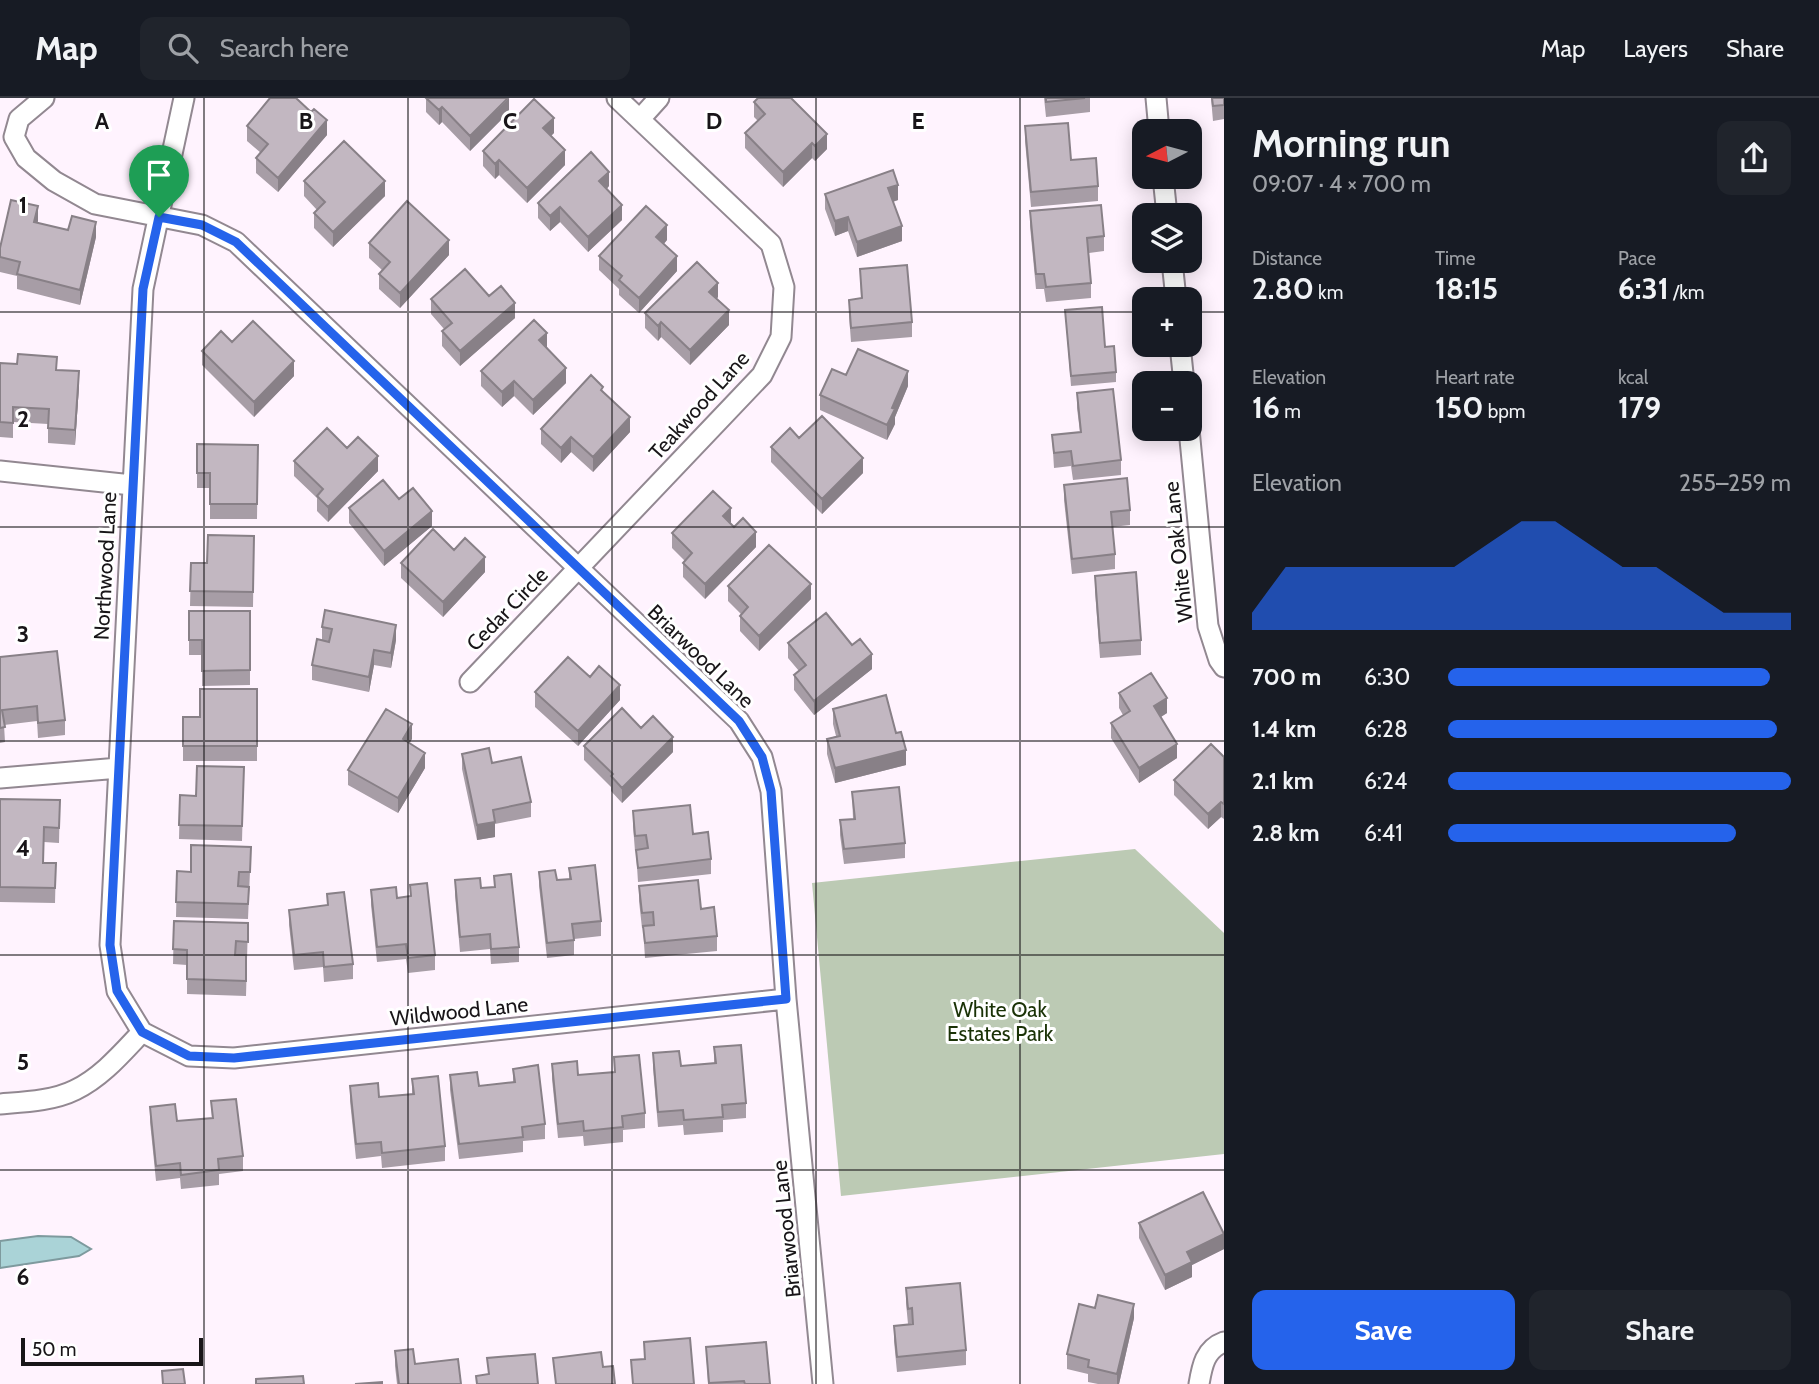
<!DOCTYPE html>
<html lang="en">
<head>
<meta charset="utf-8">
<style>
  :root { --surface:#171b24; --page:#20242c; --text:#f1f3f6; --muted:#9ea1a6; --line:#363941; --accent:#2563eb }
  body { margin:0; font-family:Cabin,sans-serif; background:var(--page); color:var(--text); height:100vh; display:flex; flex-direction:column; font-size:26px; white-space:nowrap }
  * { box-sizing:border-box; margin:0 }
  p { font-size:23px; color:var(--muted) }
  .icon { flex:none; width:38px; height:38px; fill:none; stroke:currentColor; stroke-width:2; stroke-linecap:round; stroke-linejoin:round }
  .map { position:relative; flex:1; overflow:hidden }
  .sheet { display:flex; flex-direction:column; background:var(--surface); width:595px }
  .sheet>* { flex:none }
  .needle { width:46px; rotate:264deg }
  .buttons { position:absolute; left:1132px; top:21px; display:grid; gap:14px }
  .buttons a { display:grid; place-items:center; width:70px; height:70px; border-radius:14px; background:var(--surface); box-shadow:0 4px 18px #0003; font-size:35px }
  .scale { position:absolute; left:21px; bottom:18px; width:182px; box-sizing:border-box; padding-left:7px; border:4px solid #181518; border-top:0; font-size:19px; line-height:24px; white-space:nowrap; color:#181518; -webkit-text-stroke:5px #fff; paint-order:stroke }
  .pin { position:absolute; display:grid; place-items:center; width:60px; height:60px; color:#fff; margin:-72px -30px; border-radius:50% 50% 50% 0; rotate:-45deg; box-shadow:0 0 7px #0007 }
  .pin .icon { rotate:45deg }
  .round { display:grid; place-items:center; flex:none; width:74px; height:74px; border-radius:14px; background:var(--page) }
  .head { display:flex; align-items:center; justify-content:space-between; height:119px; padding:0 28px }
  h1 { font-size:38px; font-weight:800; line-height:52px }
  .stats { display:grid; grid-template-columns:repeat(3,1fr); gap:10px; height:119px; padding:7px 28px }
  .stats div { display:grid; align-content:center }
  .stats b { font-size:30px; font-weight:800 }
  .stats small { font-size:19px; font-weight:400 }
  .stats p { font-size:19px }
  .chart { height:196px; padding:14px 28px }
  .chart p { display:flex; justify-content:space-between }
  .chart svg { width:100%; height:126px; margin-top:7px; fill:var(--accent); opacity:.7 }
  .button { display:flex; gap:14px; margin-top:auto; padding:14px 28px }
  .button a { flex:1; height:80px; border-radius:14px; background:var(--accent); color:#fff; font-size:28px; font-weight:800; line-height:80px; text-align:center }
  .button a+a { background:var(--page); color:var(--text) }
  ul { padding:0 28px; list-style:none; font-size:23px }
  li { display:grid; grid-template-columns:112px 84px 1fr; align-items:center; height:52px }
  li i { height:18px; border-radius:9px; background:var(--accent) }
  header { display:flex; align-items:center; gap:42px; box-sizing:border-box; height:98px; padding:0 35px; background:var(--surface); border-bottom:2px solid var(--line) }
  header strong { font-size:33px }
  nav { display:flex; gap:38px; margin-inline-start:auto; font-size:24px }
  .search { width:490px; height:63px; background:var(--page); display:flex; align-items:center; gap:18px; box-sizing:border-box; padding:0 24px; border-radius:14px; color:var(--muted); font-size:26px }
  main { display:flex; flex:1; min-height:0 }
  .map>svg:first-child { display:block }
  .green { fill:#bccab4 }
  .water { fill:#aad3d7; stroke:#7e9a9e; stroke-width:2 }
  .lines { fill:none; stroke-linecap:round; stroke-linejoin:round }
  .minor-casing { stroke:#928891; stroke-width:23 }
  .minor { stroke:#fff; stroke-width:19 }
  .wall { fill:#a79da6 }
  .shaded-wall { fill:#888087 }
  .building { fill:#c2b7c1; stroke:#888087; stroke-width:2 }
  .route-casing { stroke:#fff; stroke-width:14 }
  .route { stroke:#2563eb; stroke-width:9 }
  .grid { fill:none; stroke:#181518; stroke-width:2; stroke-opacity:0.55 }
  .labels { text-anchor:middle; dominant-baseline:central; stroke-width:6; stroke-linejoin:round; paint-order:stroke }
  .street-label { font-size:21px; fill:#181518; stroke:#fff }
  .park-label { font-size:21px; fill:#1a3206; stroke:#fff }
  .grid-label { font-size:23px; text-anchor:middle; font-weight:bold; fill:#181518; stroke:#fff; stroke-width:6; stroke-linejoin:round; paint-order:stroke }
</style>
</head>
<body>
<header>
<strong>Map</strong>
<div class="search"><svg class="icon" aria-label="search" viewBox="0 0 24 24"><circle cx="10" cy="10" r="6"/><path d="M15 15l6 6"/></svg>Search here</div>
<nav><a>Map</a><a>Layers</a><a>Share</a></nav>
</header>
<main>
<div class="map">
<svg width="1224" height="1286" viewBox="0 0 1224 1286">
  <rect width="100%" height="100%" fill="#fff3fe"/>
  <path class="green" d="M1135,751L1224,835V1056L841,1098L812,785Z"/>
  <path class="water" d="M38,1138L71,1139L91,1151L79,1158L0,1170V1143Z"/>
  <g class="lines">
    <defs>
      <path id="minor" d="M44,0L19,21L14,39L26,60L54,83L95,106L202,127L236,144L739,623L762,659L771,693L786,901L823,1286
        M1156,0L1159,33
        M640,21L659,0
        M1163,79L1167,117
        M1172,163L1176,201
        M1180,247L1184,285
        M1189,331L1208,528L1219,562L1224,569
        M0,373L132,387
        M470,584L762,277L781,239L784,189L771,146L617,0
        M0,680L119,670
        M142,934L117,893L110,847L143,191L184,0
        M142,934L189,958L234,960L786,901
        M0,1006C24,1004 53,1003 75,992C102,979 122,955 142,934
        M1199,1286C1202,1268 1205,1251 1224,1244"/>
    </defs>
    <use href="#minor" class="minor-casing"/>
    <use href="#minor" class="minor"/>
  </g>
  <path class="wall" d="M426,0L509,14L470,53L442,24L439,27L426,14Z
    M1044,0H1090V14L1046,19Z
    M1211,0H1224V21L1213,23Z
    M754,4L827,51L815,63L812,60L783,89L745,50V35L758,23L754,19Z
    M247,28L327,37L278,94L256,75V60L261,55L247,43Z
    M1025,28L1071,62L1098,88V103L1031,109L1025,43Z
    M554,35L551,38L565,67L527,105L499,77L495,81L483,68V53Z
    M304,83L385,98L333,149L314,130V115L317,112L304,98Z
    M609,88L607,91L622,122L588,154L560,124L550,133L538,120V105Z
    M825,96L898,102L893,104L902,143L857,159L848,133L835,138L825,111Z
    M1030,113L1104,138V153L1089,155L1091,185V200L1046,204L1044,191H1036L1030,128Z
    M37,125L96,139L80,207L17,191V178L0,174V150Z
    M667,142L664,146L677,173L639,215L619,197V191L599,172V158Z
    M369,145L449,157L400,210L379,191V176L382,172L369,160Z
    M860,171L912,224V239L851,244L849,217V202L861,200Z
    M489,198L515,220L460,268L442,248V233L444,231L431,216V201Z
    M718,199L717,201L729,227L690,267L661,239L658,243L645,230V215Z
    M1065,212L1105,249L1116,274V284L1071,288Z
    M232,244L294,278L254,319L202,267V253Z
    M547,249L566,285L533,317L514,298L502,309L481,288V273Z
    M0,265L57,272L79,288L75,347L48,345V326L13,324V340L0,339Z
    M908,288L895,319V326L887,342L820,312V297Z
    M603,294L630,334L593,374L571,354L561,365L541,346V331Z
    M1077,295L1121,362V377L1073,382L1071,368L1054,370L1052,337L1080,334L1077,310Z
    M799,340L863,375L822,416L771,364V349Z
    M197,346L258,347L257,421H210V390H197Z
    M347,350L378,373L328,424L317,413V400L294,378V363Z
    M1064,387L1130,412V427L1112,429L1115,456V471L1072,476L1064,402Z
    M399,401L432,428L384,468L349,425V410Z
    M730,425L756,449L705,501L683,479V465L685,463L672,450V435Z
    M254,438L253,509L190,508L191,465H207Z
    M454,452L485,474L443,519L401,480V465Z
    M1095,478L1141,542V557L1100,560L1095,493Z
    M728,488L811,501L759,553L740,533V518L741,516L728,503Z
    M189,513H250V587L202,588V557H189Z
    M322,529L396,542L391,570L374,567L369,594L312,582V567L322,542Z
    M788,545L852,547L872,571L814,617L794,592V577L799,573L788,560Z
    M0,559L65,622V637L38,640L37,623L4,627L5,644L0,645Z
    M590,579L620,602L578,648L535,609V594Z
    M257,591V663H183V619H200Z
    M1119,595L1167,615L1161,619L1177,660L1139,685L1111,640V625L1123,617L1119,610Z
    M833,611L906,667L835,685L827,656V641L836,638L833,626Z
    M641,630L673,654L622,705L611,693V689L584,662V648Z
    M412,641L409,645L425,670L398,715L348,687V672Z
    M462,656L492,665L531,704V719L495,726V739L477,742L462,671Z
    M1224,659V721L1221,719L1208,731L1174,697V682Z
    M244,669L242,743L179,741L180,697L196,698Z
    M852,694L905,745V760L844,766L840,737V722L853,721Z
    M0,701L60,702L59,745L44,744L43,765H56L55,805L0,804Z
    M633,713L693,736L711,761V776L638,784L636,753H635L633,728Z
    M251,749L248,821L176,819L177,773L191,774Z
    M569,770L601,823V838L574,841V857L547,860L539,788V774L557,782L569,781Z
    M494,778L519,849V864L491,866L490,851L460,854L455,797V782L481,790L494,789Z
    M410,787L435,857V872L408,875L406,861L377,864L371,807V792L397,800L410,798Z
    M639,788L701,811L717,838V853L645,860L643,830H642L639,803Z
    M327,796L353,866V881L324,884L323,869L294,872L289,827V812L327,807Z
    M174,823L248,825L246,898L187,896V867L173,866Z
    M714,949L746,1005V1020L723,1022V1034L684,1037L683,1027L658,1029L653,970V955L681,968L714,965Z
    M614,959L645,1015V1030L623,1032V1044L584,1048L583,1038L558,1040L552,981V966L578,977L614,974Z
    M513,971L545,1026V1041L523,1043V1054L459,1061L450,992V977L479,988L513,984Z
    M412,981L445,1048V1063L382,1070L381,1058L356,1061L350,1003V988L379,999L412,996Z
    M211,1003L243,1058V1073L219,1076V1087L181,1091L180,1080L156,1083L150,1024V1009L177,1023L212,1020Z
    M1139,1125L1224,1136V1151L1192,1167V1179L1165,1192L1139,1140Z
    M906,1190L966,1252V1267L897,1274L894,1243V1228L912,1226V1225L908,1226L906,1205Z
    M1134,1220L1119,1286H1098L1088,1284V1276L1067,1271V1256Z
    M706,1249L770,1286H708Z
    M395,1253L415,1266L461,1286H397L395,1268Z"/>
  <path class="shaded-wall" d="M509,0V14L470,53V38Z
    M442,9V24L439,27V12Z
    M554,20V35L543,45V30Z
    M327,22V37L278,94V80Z
    M827,36V51L815,63V48Z
    M812,45V60L783,89V74Z
    M565,52V67L527,105V90Z
    M499,62V77L495,81V66Z
    M609,74V88L599,98V83Z
    M385,83V98L333,149V134Z
    M898,87V102L888,105V90Z
    M622,107V122L588,154V139Z
    M38,108V123L34,139V124Z
    M560,109V124L550,133V118Z
    M848,119V133L835,138V123Z
    M96,124V139L80,207V192Z
    M667,127V142L656,154V139Z
    M902,128V143L857,159V144Z
    M449,142V157L400,210V195Z
    M677,158V173L639,215V200Z
    M718,185V199L709,209V194Z
    M515,205V220L460,268V253Z
    M729,212V227L690,267V252Z
    M661,224V239L658,243V228Z
    M547,235V250L539,242Z
    M294,263V278L254,319V304Z
    M566,270V285L533,317V302Z
    M79,273V288L75,347V332Z
    M908,273V288L895,319V326L887,342V327L892,310Z
    M514,283V298L502,309V294Z
    M630,319V334L593,374V359Z
    M571,339V354L561,365V350Z
    M378,358V373L328,424V409Z
    M863,360V375L822,416V401Z
    M731,410V425L723,418Z
    M432,413V428L384,468V453Z
    M756,434V449L705,501V486Z
    M485,459V474L443,519V504Z
    M811,486V501L759,553V538Z
    M396,527V542L391,570V555Z
    M374,552V567L369,594V579Z
    M872,556V571L814,617V603Z
    M620,587V602L578,648V633Z
    M1167,600V615L1154,623V608Z
    M412,626V641L403,656V641Z
    M673,639V654L622,705V690Z
    M1177,646V660L1139,685V670Z
    M906,652V667L835,685V670Z
    M425,655V670L398,715V700Z
    M1221,704V719L1208,731V716Z
    M495,724V739L477,742V727Z
    M1224,1136V1151L1192,1167V1179L1165,1192V1177L1187,1154Z
    M1134,1206V1220L1119,1286H1117V1276Z"/>
  <path class="building" d="M270,0H296L311,14L314,11L327,22L278,80L256,60L268,46L247,28Z
    M426,0H508L470,38L442,9L439,12Z
    M758,0H791L827,36L815,48L812,45L783,74L745,35L765,16L754,4Z
    M1046,0H1085L1046,4Z
    M1212,0H1224V7L1213,8Z
    M534,1L554,20L543,30L565,52L527,90L499,62L495,66L483,53Z
    M1068,25L1071,62L1096,60L1098,88L1031,94L1025,28Z
    M344,43L385,83L333,134L314,115L325,104L304,83Z
    M591,54L609,74L599,83L622,107L588,139L560,109L550,118L538,105Z
    M893,72L898,87L888,90L902,128L857,144L848,119L835,123L825,96Z
    M11,102L38,108L34,124L68,132L72,118L96,124L80,192L17,176L20,164L0,159V150Z
    M407,103L449,142L400,195L379,176L390,164L369,145Z
    M1101,107L1104,138L1087,140L1091,185L1046,189L1044,176H1036L1030,113Z
    M646,108L667,127L656,139L677,158L639,200L619,182L622,178L599,158Z
    M697,164L718,185L709,194L729,212L690,252L661,224L658,228L645,215Z
    M907,167L912,224L851,230L849,202L862,200L860,171Z
    M465,171L489,198L501,188L515,205L460,253L442,233L452,225L431,201Z
    M1102,209L1105,249L1114,248L1116,274L1071,278L1065,212Z
    M534,222L547,235L539,242L566,270L533,302L514,283L502,294L481,273Z
    M253,223L294,263L254,304L202,253L221,233L232,244Z
    M858,251L908,273L892,310L895,311L887,327L820,297L832,271L846,277Z
    M18,256L57,259L56,272L79,273L75,332L48,330L49,311L13,309V325L0,324V265L17,266Z
    M591,277L603,289L601,292L630,319L593,359L571,339L561,350L541,331Z
    M1113,291L1121,362L1073,368L1071,353L1054,355L1052,337L1081,334L1077,295Z
    M822,318L863,360L822,401L771,349L790,330L799,340Z
    M327,330L347,350L358,339L378,358L328,409L317,398L323,391L294,363Z
    M197,346L258,347L257,406H210V375H197Z
    M1127,380L1130,412L1111,414L1115,456L1072,461L1064,387Z
    M383,382L399,401L413,390L432,413L384,453L349,410Z
    M713,393L731,410L723,418L734,429L743,420L756,434L705,486L683,465L692,455L672,435Z
    M433,431L454,452L465,440L485,459L443,504L401,465Z
    M208,437L254,438L253,494L190,493L191,465H207Z
    M769,447L811,486L759,538L740,518L748,509L728,488Z
    M1136,474L1141,542L1100,545L1095,478Z
    M325,512L396,527L391,555L374,552L369,579L312,567L317,541L329,544L332,531L322,529Z
    M189,513H250V572L202,573V542H189Z
    M826,515L852,547L860,541L872,556L814,603L794,577L806,567L788,545Z
    M57,553L65,622L38,625L37,608L2,612L5,629L0,630V559Z
    M568,559L590,579L599,568L620,587L578,633L535,594Z
    M1151,575L1167,600L1154,608L1177,646L1139,670L1111,625L1130,613L1119,595Z
    M200,591H257V648H183V619H200Z
    M886,597L896,635L901,634L906,652L835,670L827,641L840,638L833,611Z
    M622,610L641,630L653,618L673,639L622,690L611,678L613,676L584,648Z
    M386,611L412,626L403,641L425,655L398,700L348,672Z
    M1211,646L1224,659V706L1221,704L1208,716L1174,682Z
    M489,650L492,665L521,659L531,704L493,712L495,724L477,727L462,656Z
    M197,668L244,669L242,728L179,727L180,697L196,698Z
    M899,689L905,745L844,751L840,722L855,721L852,694Z
    M0,701L60,702L59,730L44,729L43,765H56L55,790L0,789Z
    M690,707L693,736L708,734L711,761L638,770L636,752L648,750L646,737L635,738L633,713Z
    M191,747L251,749L250,774H239L238,788L249,789L248,806L176,804L177,773L191,774Z
    M595,767L601,823L572,826L574,842L547,845L539,774L555,772L557,782L571,781L569,770Z
    M511,776L519,849L491,851L490,836L460,839L455,782L480,780L481,790L495,789L494,778Z
    M698,782L701,811L714,809L717,838L645,845L643,828L654,827L653,814L642,815L639,788Z
    M427,785L435,857L408,860L406,846L377,849L371,792L396,789L397,800L411,798L410,787Z
    M344,794L353,866L324,869L323,854L294,857L289,812L328,807L327,796Z
    M174,823L248,825V844L236,843L235,857H246V883L187,881V852L173,851Z
    M741,947L746,1005L722,1007L723,1019L684,1022L683,1012L658,1014L653,955L679,953L681,968L716,965L714,949Z
    M639,957L645,1015L622,1018L623,1029L584,1033L583,1023L558,1026L552,966L577,963L578,977L615,974L614,959Z
    M538,967L545,1026L522,1029L523,1039L459,1046L450,977L477,974L479,988L515,984L513,971Z
    M438,978L445,1048L382,1055L381,1044L356,1046L350,988L378,985L379,999L414,996L412,981Z
    M236,1001L243,1058L218,1061L219,1072L181,1077L180,1065L156,1068L150,1009L175,1006L177,1023L213,1020L211,1003Z
    M1203,1094L1224,1136L1187,1154L1192,1164L1165,1177L1139,1125Z
    M960,1185L966,1252L897,1259L894,1228L913,1226L912,1210L908,1211L906,1190Z
    M1098,1197L1134,1206L1117,1276L1088,1269L1089,1262L1067,1256L1079,1206L1095,1210Z
    M690,1240L694,1286H633L631,1262L645,1261L644,1244Z
    M766,1244L770,1286H745L744,1283L709,1285L706,1249Z
    M413,1251L415,1266L458,1261L461,1286H399L395,1253Z
    M601,1254L603,1269L613,1268L615,1286H556L553,1260Z
    M535,1256L538,1286H477L476,1278L489,1276L487,1260Z
    M183,1271L185,1286H163L162,1273Z
    M303,1278L304,1286H256V1281Z
    M382,1284V1286H355Z"/>
  <g class="lines">
    <defs>
      <path id="route" d="M159,119L202,127L236,144L739,623L762,659L771,693L786,901L234,960L189,958L142,934L117,893L110,847L143,191Z"/>
    </defs>
    <use href="#route" class="route-casing"/>
    <use href="#route" class="route"/>
  </g>
  <path class="grid" d="M204,0V1286M408,0V1286M612,0V1286M816,0V1286M1020,0V1286M0,214H1144M1190,214H1224M0,429H1224M0,643H1224M0,857H1224M0,1072H1224"/>
  <g class="labels">
    <g class="street-label">
      <text transform="translate(699 307) rotate(-48)">Teakwood Lane</text>
      <text transform="translate(1178 454) rotate(-96)">White Oak Lane</text>
      <text transform="translate(105 468) rotate(-87)">Northwood Lane</text>
      <text transform="translate(507 511) rotate(-46)">Cedar Circle</text>
      <text transform="translate(701 558) rotate(44)">Briarwood Lane</text>
      <text transform="translate(459 913) rotate(-6)">Wildwood Lane</text>
      <text transform="translate(786 1131) rotate(-96)">Briarwood Lane</text>
    </g>
    <g class="park-label">
      <text x="1000" y="911">White Oak<tspan x="1000" dy="24">Estates Park</tspan></text>
    </g>
  </g>
  <g class="grid-label">
    <text x="102" y="31">A</text>
    <text x="306" y="31">B</text>
    <text x="510" y="31">C</text>
    <text x="714" y="31">D</text>
    <text x="918" y="31">E</text>
    <text x="23" y="115">1</text>
    <text x="23" y="329">2</text>
    <text x="23" y="544">3</text>
    <text x="23" y="758">4</text>
    <text x="23" y="972">5</text>
    <text x="23" y="1187">6</text>
  </g>
</svg>
<div class="buttons">
<a><svg class="needle" viewBox="-14 -14 28 28"><path d="M0-13l5 13h-10z" fill="#e53935"/><path d="M0 13l5-13h-10z" fill="#9ea1a6"/></svg></a>
<a><svg class="icon" aria-label="layers" viewBox="0 0 24 24"><path d="M12 4l9 5-9 5-9-5zM3 14l9 5 9-5"/></svg></a>
<a>+</a>
<a>−</a>
</div>
<div class="scale">50 m</div>
<div class="pin" style="left:159px;top:119px;background:#1e9e55"><svg class="icon" aria-label="arrive" viewBox="0 0 24 24"><path d="M6 21V4h12l-3 4 3 4H6"/></svg></div>
</div>
<section class="sheet">
<div class="head"><div><h1>Morning run</h1><p>09:07 · 4 × 700 m</p></div><a class="round"><svg class="icon" aria-label="share" viewBox="0 0 24 24"><path d="M12 15V3M7 8l5-5 5 5M5 13v7h14v-7"/></svg></a></div>
<div class="stats">
<div><p>Distance</p><b>2.80<small> km</small></b></div>
<div><p>Time</p><b>18:15</b></div>
<div><p>Pace</p><b>6:31<small> /km</small></b></div>
</div>
<div class="stats">
<div><p>Elevation</p><b>16<small> m</small></b></div>
<div><p>Heart rate</p><b>150<small> bpm</small></b></div>
<div><p>kcal</p><b>179</b></div>
</div>
<div class="chart"><p><span>Elevation</span>255–259 m</p>
<svg viewBox="0 0 160 44" preserveAspectRatio="none"><path d="M0 44V38L10 22L20 22L30 22L40 22L50 22L60 22L70 14L80 6L90 6L100 14L110 22L120 22L130 30L140 38L150 38L160 38V44z"/></svg>
</div>
<ul>
<li><b>700 m</b>6:30<i style="width:94%"></i></li>
<li><b>1.4 km</b>6:28<i style="width:96%"></i></li>
<li><b>2.1 km</b>6:24<i style="width:100%"></i></li>
<li><b>2.8 km</b>6:41<i style="width:84%"></i></li>
</ul>
<div class="button"><a>Save</a><a>Share</a></div>
</section>
</main>
</body>
</html>
